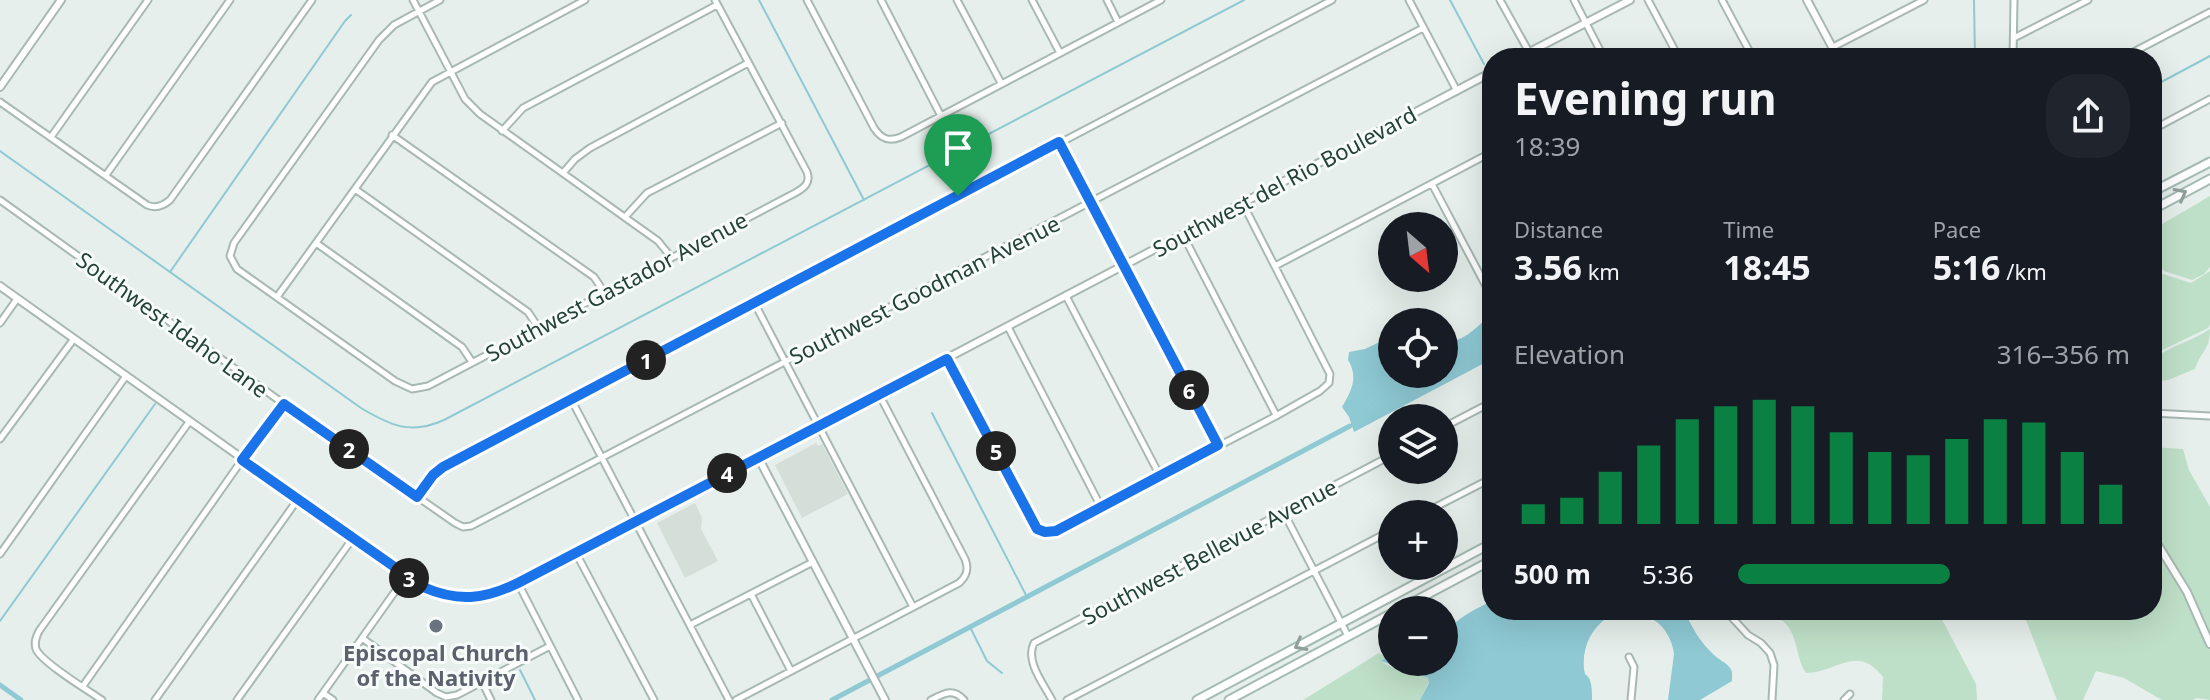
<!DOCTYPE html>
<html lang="en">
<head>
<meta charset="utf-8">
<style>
  :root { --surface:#171b24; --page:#20242c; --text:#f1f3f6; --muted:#9ea1a6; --accent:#0b8043 }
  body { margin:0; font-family:"Noto Sans",sans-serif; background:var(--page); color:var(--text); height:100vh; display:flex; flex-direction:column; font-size:30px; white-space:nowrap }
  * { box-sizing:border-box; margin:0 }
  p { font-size:26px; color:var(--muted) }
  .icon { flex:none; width:44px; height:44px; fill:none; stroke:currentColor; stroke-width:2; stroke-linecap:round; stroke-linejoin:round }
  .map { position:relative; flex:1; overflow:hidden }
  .sheet { position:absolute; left:1482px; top:48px; width:680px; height:572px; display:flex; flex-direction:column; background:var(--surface); border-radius:32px; box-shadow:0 8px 32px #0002 }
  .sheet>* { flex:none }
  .needle { width:52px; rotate:152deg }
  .fabs { position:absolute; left:1378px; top:212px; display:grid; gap:16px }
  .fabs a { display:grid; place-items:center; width:80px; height:80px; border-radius:50%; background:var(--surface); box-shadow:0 8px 32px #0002; font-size:40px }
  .pin { position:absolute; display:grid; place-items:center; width:68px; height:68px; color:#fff; margin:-82px -34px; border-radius:50% 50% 50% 0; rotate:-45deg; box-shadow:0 0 8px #0007 }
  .pin .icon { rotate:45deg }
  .km { position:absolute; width:40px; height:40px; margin:-20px; border-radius:50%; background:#222; color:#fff; font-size:22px; line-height:40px; text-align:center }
  .round { display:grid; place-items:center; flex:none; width:84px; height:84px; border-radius:32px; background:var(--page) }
  .headline { display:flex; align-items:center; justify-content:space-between; height:136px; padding:0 32px }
  h1 { font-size:44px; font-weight:700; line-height:60px }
  .stats { display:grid; grid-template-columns:repeat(3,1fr); gap:12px; height:136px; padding:8px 32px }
  .stats div { display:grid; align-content:center }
  .stats b { font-size:34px; font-weight:700 }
  .stats small { font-size:22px; font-weight:400 }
  .stats p { font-size:22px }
  .chart { height:224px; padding:16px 32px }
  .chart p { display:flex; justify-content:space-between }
  .chart svg { width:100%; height:144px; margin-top:8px; stroke:var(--accent); stroke-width:6 }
  ul { padding:0 32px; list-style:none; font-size:26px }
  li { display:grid; grid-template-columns:128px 96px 1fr; align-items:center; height:60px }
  li i { height:20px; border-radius:10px; background:var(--accent) }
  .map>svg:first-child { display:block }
  .built { fill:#d4dfda }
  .green { fill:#bfe0c8 }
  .water { fill:#8ec9d4 }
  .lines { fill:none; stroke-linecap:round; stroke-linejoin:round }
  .stream { stroke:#8ec9d4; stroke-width:2 }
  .canal { stroke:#8ec9d4; stroke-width:5 }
  .minor-casing { stroke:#a8b8b2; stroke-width:9 }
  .tertiary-casing { stroke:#a8b8b2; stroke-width:10 }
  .secondary-casing { stroke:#a4bbb3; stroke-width:11 }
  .minor { stroke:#fff; stroke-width:5 }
  .tertiary { stroke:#fff; stroke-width:6 }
  .secondary { stroke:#fff; stroke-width:7 }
  .oneway { stroke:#92a09c }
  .route-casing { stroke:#fff; stroke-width:16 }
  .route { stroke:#1a73e8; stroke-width:10 }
  .worship-dot { fill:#6b7280; stroke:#f7fbf9; stroke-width:3 }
  .labels { text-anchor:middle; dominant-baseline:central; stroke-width:6; stroke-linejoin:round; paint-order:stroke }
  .street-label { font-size:22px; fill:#24423a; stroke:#f7fbf9 }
  .worship-label { font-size:22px; font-weight:bold; fill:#5b616d; stroke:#f7fbf9 }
</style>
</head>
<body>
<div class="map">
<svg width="2210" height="700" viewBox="0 0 2210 700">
  <rect width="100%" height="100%" fill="#e6efeb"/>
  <path class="built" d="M816,443L818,446L822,444L848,494L802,518L775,465Z
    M695,503L702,518L701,529L718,561L685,578L657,523Z"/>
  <path class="green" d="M2210,196V267L2204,274L2192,280L2164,271L2160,266L2152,269V230Z
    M2210,271V324L2208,328L2152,355V276L2157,272L2191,283Z
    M2210,329C2210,351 2201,350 2195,369L2168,380L2152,382V360C2169,346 2192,341 2210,329Z
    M2152,447L2183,449L2189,470L2210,507V637L2189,591L2152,531Z
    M2152,540L2184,593L2210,650V700L2196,698L2193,700H2162L2124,678L2096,671L2083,700H2057L2022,610H2152Z
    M1765,610H1942L1938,612L1976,684L1977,700H1882L1883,677C1857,643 1837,673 1806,673C1796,659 1798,637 1786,624C1781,618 1772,615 1765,610Z
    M1379,653L1386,657L1381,661L1385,664L1428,678L1429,682L1420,700H1303Z"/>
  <path class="water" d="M1487,318H1492V359L1354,432L1349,417L1342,407C1351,391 1359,378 1348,360L1349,352L1365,349L1392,336V374H1444V343C1463,341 1473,331 1487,318Z
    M1492,601V610H1684C1692,628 1700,642 1714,655C1719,660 1726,662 1730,668C1733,672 1732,675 1732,681L1700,700H1668L1674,654C1673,641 1663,622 1649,618C1643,617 1635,618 1629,617L1627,615L1608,617C1591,629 1582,647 1584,669C1586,679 1585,671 1590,680C1592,686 1592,694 1592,700H1420L1429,683L1428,678L1381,661L1392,653V662H1444C1444,654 1442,643 1445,636C1450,621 1479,607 1492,601Z"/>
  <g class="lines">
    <path class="stream" d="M759,0L864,200
      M1450,0L1484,64
      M1974,0L1975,58
      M2152,87L2210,56
      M0,151L361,408C391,426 411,435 444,420L1244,0
      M170,272L345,21L351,15
      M932,413L1027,597
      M0,621L155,404
      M970,627L987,661L1002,673
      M520,670L535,700"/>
    <path class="canal" d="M0,685L21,700
      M832,700L1350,426"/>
    <defs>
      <path id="minor" d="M413,0L465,99L480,114L658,241L671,257
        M440,0L394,25L379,40L234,243L230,256L237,269L395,381L412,389L428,386L795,193C804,188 811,183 807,172L715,0
        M807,0L874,128C881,139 889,142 901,137L1161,0
        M881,0L941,116
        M957,0L1001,83
        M1032,0L1060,53
        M1107,0L1118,22
        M1409,0L1457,91
        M1500,0L1529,52
        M1574,0L1604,58
        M1648,0L1679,58
        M1722,0L1753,58
        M2014,38L2088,0
        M1833,47L1924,0
        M2013,58L2014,0
        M2122,58L2210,12
        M0,102L147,205C156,209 163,206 170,200L312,0
        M2152,130L2210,99
        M502,131L523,108L717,5
        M392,135L594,277L604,292
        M51,137L148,0
        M1059,142L1218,445
        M563,173L575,159L590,148L748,63
        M106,175L230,0
        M1432,184L1488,290L1492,292
        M355,189L528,312L538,327
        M0,200L284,404L455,523L463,527L471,526L1423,28
        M625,217L647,193L782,123
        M1183,235L1276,415
        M316,243L462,347L472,362
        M1275,266L1492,152
        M1066,296L1160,476
        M277,297L432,82L585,0
        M755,304L913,607
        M0,323L17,299
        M1008,327L1101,507
        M947,359L1032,520C1039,531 1044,532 1056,531L1276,416L1320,391L1329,383L1330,374L1242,202
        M571,399L729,700
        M2152,413L2210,416
        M1444,427L1492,402
        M0,439L73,340
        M417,497L433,475L443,467L1332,0
        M1284,513L1348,636
        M1422,514L1492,478
        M576,553L654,700
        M0,554L126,376
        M518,583L578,700
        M751,594L791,671
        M1725,610L1748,635L1761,643L1770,653L1774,665L1772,700
        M690,625L813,562
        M362,638L437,693L446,697L457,695L550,646
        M1629,657L1634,667L1631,700
        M482,682L491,700
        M83,686L242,460L284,404
        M323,693L333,700
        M102,700C89,691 41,662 36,649C34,642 36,637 39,631L189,422
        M155,700L298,499
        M237,700L353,538
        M318,700L406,576
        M736,700L959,583C967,576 969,569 965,559L879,394
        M931,700C943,694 953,687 964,700
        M1052,700C1043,683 1025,661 1034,643L1392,455
        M1067,700L1392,530
        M1844,700L1850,694"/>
      <path id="tertiary" d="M1807,0L1838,58
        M1518,58L1630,0
        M0,87L61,0
        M0,286L423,587C484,613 523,580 576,553L1492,72
        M758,457L885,700
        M2152,535L2187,592L2210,644"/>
      <path id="secondary" d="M2152,192L2210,162
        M2152,210L2210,179
        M1398,610L1492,560
        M1197,700L1492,543
        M1229,700L1392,613"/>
    </defs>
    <use href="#minor" class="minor-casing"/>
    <use href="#tertiary" class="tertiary-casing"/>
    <use href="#secondary" class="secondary-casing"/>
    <use href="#minor" class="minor"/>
    <use href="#tertiary" class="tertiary"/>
    <use href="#secondary" class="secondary"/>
  </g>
  <defs><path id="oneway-chevron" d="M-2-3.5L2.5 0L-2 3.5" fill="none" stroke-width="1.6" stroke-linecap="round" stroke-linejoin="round" transform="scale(2)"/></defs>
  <g class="oneway">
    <use href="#oneway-chevron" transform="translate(2181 194) rotate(-28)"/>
    <use href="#oneway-chevron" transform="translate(1300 645) rotate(152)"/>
  </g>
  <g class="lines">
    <defs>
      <path id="route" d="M1059,142L1218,445L1056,531L1045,532L1037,529L947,359L518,583C483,600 458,602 423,587L242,460L284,404L417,497L433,475L443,467Z"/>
    </defs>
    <use href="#route" class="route-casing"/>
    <use href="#route" class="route"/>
  </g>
  <circle class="worship-dot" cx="436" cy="626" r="8"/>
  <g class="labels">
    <g class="street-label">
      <text transform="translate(1284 181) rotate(-28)">Southwest del Rio Boulevard</text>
      <text transform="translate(616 286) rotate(-28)">Southwest Gastador Avenue</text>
      <text transform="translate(924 289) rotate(-27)">Southwest Goodman Avenue</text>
      <text transform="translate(173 324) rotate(36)">Southwest Idaho Lane</text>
      <text transform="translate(1209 551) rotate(-28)">Southwest Bellevue Avenue</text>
    </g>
    <g class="worship-label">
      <text x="436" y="652">Episcopal Church<tspan x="436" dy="25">of the Nativity</tspan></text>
    </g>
  </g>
</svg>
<div class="fabs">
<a><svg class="needle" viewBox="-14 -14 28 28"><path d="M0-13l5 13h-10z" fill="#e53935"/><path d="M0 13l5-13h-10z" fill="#9ea1a6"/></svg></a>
<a><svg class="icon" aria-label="locate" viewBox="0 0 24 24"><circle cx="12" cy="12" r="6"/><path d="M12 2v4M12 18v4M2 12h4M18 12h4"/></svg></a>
<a><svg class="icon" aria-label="layers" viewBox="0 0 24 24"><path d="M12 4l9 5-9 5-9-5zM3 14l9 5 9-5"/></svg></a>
<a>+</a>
<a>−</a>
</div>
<div class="pin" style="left:958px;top:196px;background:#1e9e55"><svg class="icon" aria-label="arrive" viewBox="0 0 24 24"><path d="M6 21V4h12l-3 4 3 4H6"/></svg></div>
<b class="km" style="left:646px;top:360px">1</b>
<b class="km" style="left:349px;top:449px">2</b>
<b class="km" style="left:409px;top:578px">3</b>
<b class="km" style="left:727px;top:473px">4</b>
<b class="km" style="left:996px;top:451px">5</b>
<b class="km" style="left:1189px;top:390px">6</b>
<section class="sheet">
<div class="headline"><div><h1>Evening run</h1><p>18:39</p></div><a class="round"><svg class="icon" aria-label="share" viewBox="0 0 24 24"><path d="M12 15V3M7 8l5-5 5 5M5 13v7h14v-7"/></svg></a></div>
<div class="stats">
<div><p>Distance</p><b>3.56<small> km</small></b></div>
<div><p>Time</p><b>18:45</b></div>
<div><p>Pace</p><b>5:16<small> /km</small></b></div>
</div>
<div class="chart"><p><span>Elevation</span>316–356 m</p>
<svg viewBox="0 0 160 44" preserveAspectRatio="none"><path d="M5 44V38M15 44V36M25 44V28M35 44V20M45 44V12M55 44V8M65 44V6M75 44V8M85 44V16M95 44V22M105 44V23M115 44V18M125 44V12M135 44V13M145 44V22M155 44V32"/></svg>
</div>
<ul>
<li><b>500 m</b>5:36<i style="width:54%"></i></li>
</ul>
</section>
</div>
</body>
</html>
